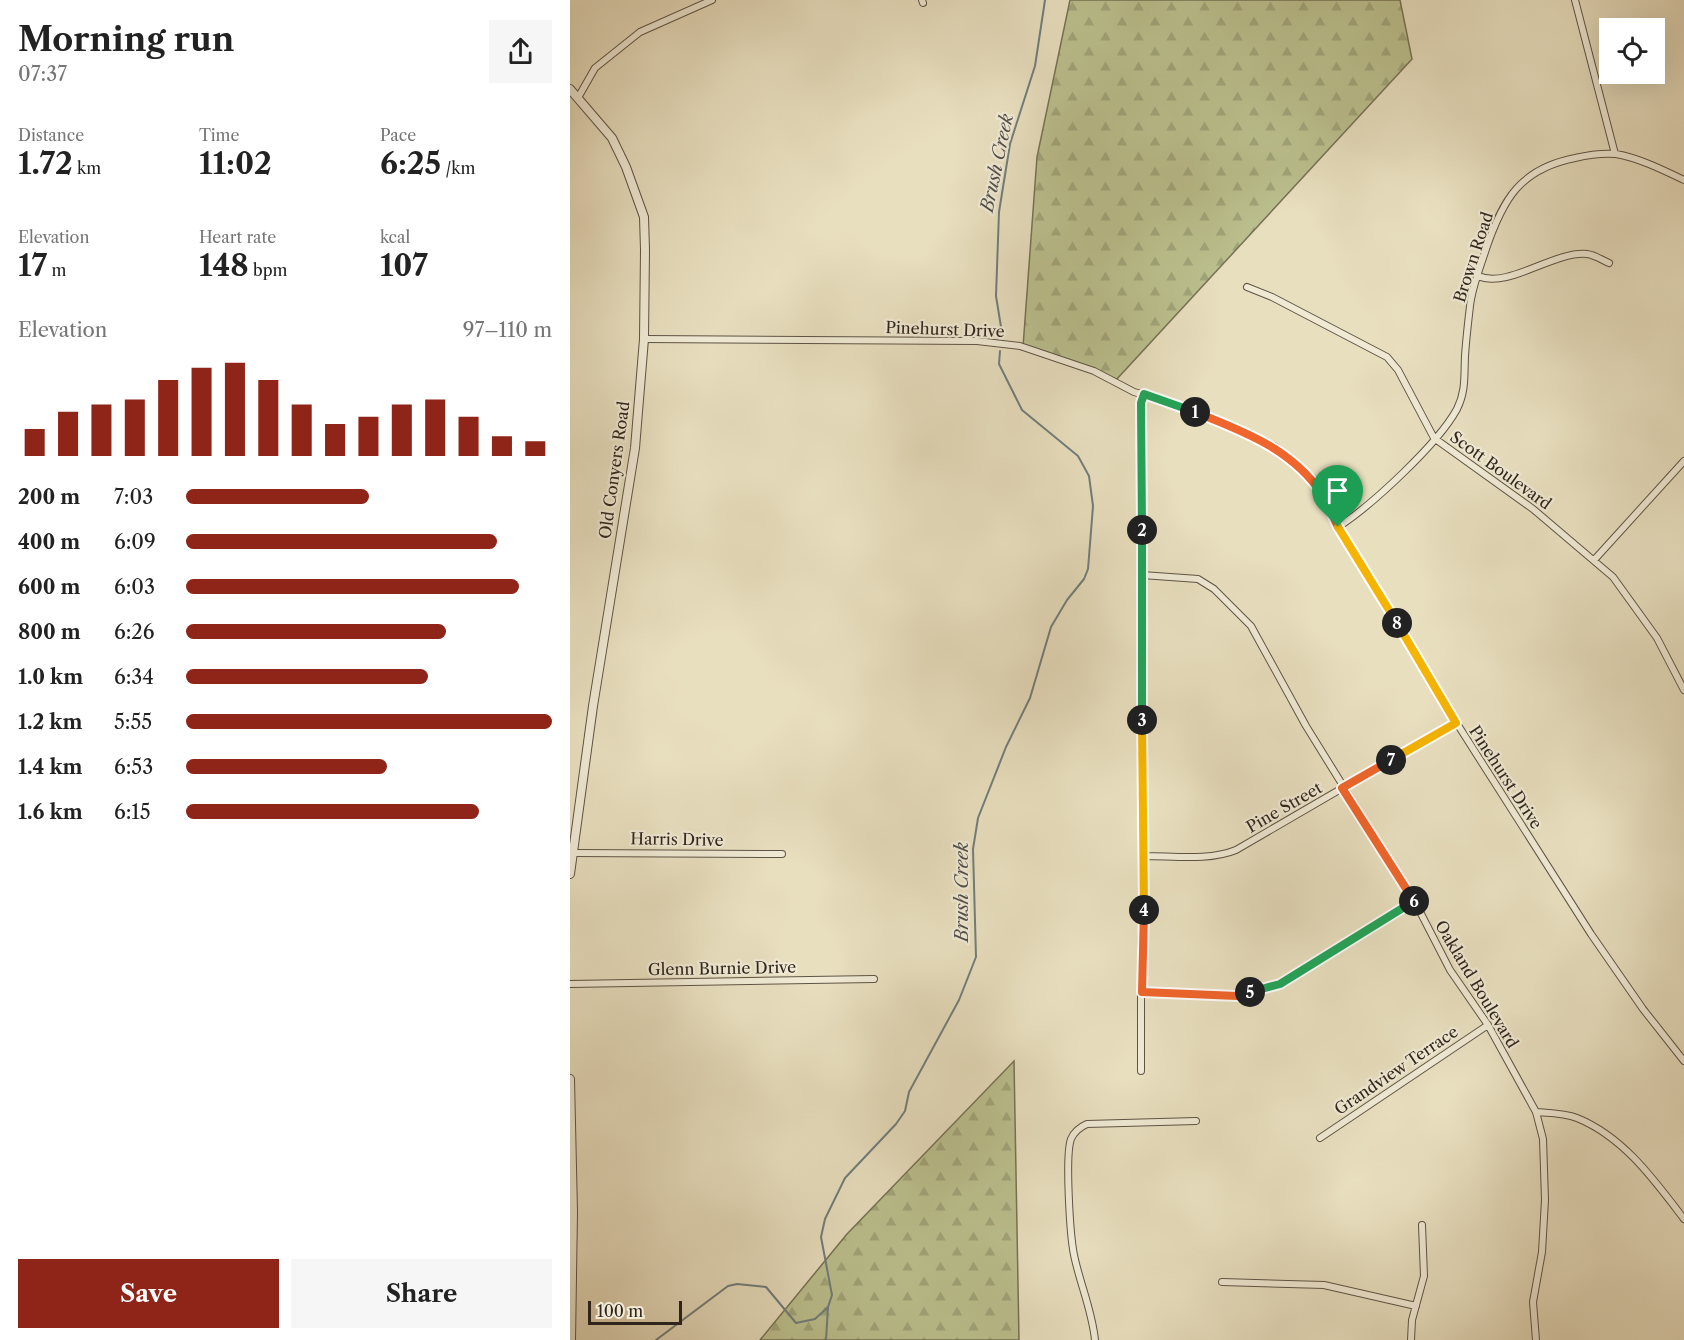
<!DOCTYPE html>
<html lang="en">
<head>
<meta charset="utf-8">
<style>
  :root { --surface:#fff; --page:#f6f6f6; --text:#222; --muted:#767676; --accent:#8f2418 }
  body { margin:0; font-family:"Libre Caslon Text",serif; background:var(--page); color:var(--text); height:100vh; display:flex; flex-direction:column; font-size:22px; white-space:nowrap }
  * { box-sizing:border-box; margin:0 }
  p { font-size:20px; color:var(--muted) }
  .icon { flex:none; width:33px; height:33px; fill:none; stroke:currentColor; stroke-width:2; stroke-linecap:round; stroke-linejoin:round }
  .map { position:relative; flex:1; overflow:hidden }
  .drawer { display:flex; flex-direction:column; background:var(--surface); width:570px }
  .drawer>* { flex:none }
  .tools { position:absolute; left:1029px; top:18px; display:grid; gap:12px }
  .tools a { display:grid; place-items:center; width:66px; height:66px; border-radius:0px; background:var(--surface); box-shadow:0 6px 24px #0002; font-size:30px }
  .scale { position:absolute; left:18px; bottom:15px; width:94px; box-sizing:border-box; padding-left:6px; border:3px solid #30251d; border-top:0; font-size:16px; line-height:21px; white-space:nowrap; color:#30251d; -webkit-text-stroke:4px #f0ead5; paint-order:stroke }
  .pin { position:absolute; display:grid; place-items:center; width:51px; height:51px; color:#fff; margin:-62px -26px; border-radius:50% 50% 50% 0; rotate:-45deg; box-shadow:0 0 6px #0007 }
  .pin .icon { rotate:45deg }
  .km { position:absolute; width:30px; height:30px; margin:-15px; border-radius:50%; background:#222; color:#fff; font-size:16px; line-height:30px; text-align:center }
  .round { display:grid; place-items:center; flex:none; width:63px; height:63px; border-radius:0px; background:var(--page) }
  .head { display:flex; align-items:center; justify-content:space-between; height:102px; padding:0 18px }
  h1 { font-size:33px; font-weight:700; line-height:45px }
  .figures { display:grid; grid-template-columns:repeat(3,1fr); gap:9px; height:102px; padding:6px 18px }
  .figures div { display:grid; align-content:center }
  .figures b { font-size:30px; font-weight:700 }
  .figures small { font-size:16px; font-weight:400 }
  .figures p { font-size:16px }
  .chart { height:168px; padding:12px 18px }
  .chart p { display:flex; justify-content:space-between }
  .chart svg { width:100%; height:108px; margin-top:6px; stroke:var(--accent); stroke-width:6 }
  .cta { display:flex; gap:12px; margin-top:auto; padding:12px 18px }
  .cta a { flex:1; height:69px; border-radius:0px; background:var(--accent); color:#fff; font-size:24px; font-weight:700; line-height:69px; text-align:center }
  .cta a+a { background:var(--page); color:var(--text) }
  ul { padding:0 18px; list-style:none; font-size:20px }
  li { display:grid; grid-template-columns:96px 72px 1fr; align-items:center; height:45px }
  li i { height:15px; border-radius:8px; background:var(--accent) }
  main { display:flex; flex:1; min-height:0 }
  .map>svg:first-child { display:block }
  .forest { fill:url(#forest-firs); stroke:#767256; stroke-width:1.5 }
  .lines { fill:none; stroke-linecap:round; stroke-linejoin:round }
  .stream { stroke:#717e7d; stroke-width:2 }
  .minor-casing { stroke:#5e5446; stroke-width:8 }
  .tertiary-casing { stroke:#5e5446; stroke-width:10 }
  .minor { stroke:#f0ead5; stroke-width:6 }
  .tertiary { stroke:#f0ead5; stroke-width:8 }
  .split-1-casing { stroke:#fff; stroke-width:12 }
  .split-2-casing { stroke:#fff; stroke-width:12 }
  .split-3-casing { stroke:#fff; stroke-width:12 }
  .split-4-casing { stroke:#fff; stroke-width:12 }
  .split-5-casing { stroke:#fff; stroke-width:12 }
  .split-6-casing { stroke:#fff; stroke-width:12 }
  .split-7-casing { stroke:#fff; stroke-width:12 }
  .split-8-casing { stroke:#fff; stroke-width:12 }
  .split-9-casing { stroke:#fff; stroke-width:12 }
  .split-1 { stroke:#f0652b; stroke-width:8 }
  .split-2 { stroke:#22a559; stroke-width:8 }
  .split-3 { stroke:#22a559; stroke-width:8 }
  .split-4 { stroke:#f5b400; stroke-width:8 }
  .split-5 { stroke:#f0652b; stroke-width:8 }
  .split-6 { stroke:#22a559; stroke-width:8 }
  .split-7 { stroke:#f0652b; stroke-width:8 }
  .split-8 { stroke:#f5b400; stroke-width:8 }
  .split-9 { stroke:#f5b400; stroke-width:8 }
  .labels { text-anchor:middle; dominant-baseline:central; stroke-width:4.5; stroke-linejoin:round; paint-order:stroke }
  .street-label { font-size:16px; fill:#30251d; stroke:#f0ead5 }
  .water-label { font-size:18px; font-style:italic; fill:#51514d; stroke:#f0ead5 }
</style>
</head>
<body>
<main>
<section class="drawer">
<div class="head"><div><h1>Morning run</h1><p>07:37</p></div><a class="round"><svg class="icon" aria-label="share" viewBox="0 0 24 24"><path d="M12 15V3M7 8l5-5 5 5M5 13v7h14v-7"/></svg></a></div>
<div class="figures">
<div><p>Distance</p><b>1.72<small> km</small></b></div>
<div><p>Time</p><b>11:02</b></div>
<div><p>Pace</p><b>6:25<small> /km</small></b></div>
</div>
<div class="figures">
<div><p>Elevation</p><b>17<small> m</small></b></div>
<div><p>Heart rate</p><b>148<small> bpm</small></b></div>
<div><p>kcal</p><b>107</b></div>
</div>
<div class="chart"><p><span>Elevation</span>97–110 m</p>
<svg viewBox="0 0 160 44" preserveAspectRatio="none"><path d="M5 44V33M15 44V26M25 44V23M35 44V21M45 44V13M55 44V8M65 44V6M75 44V13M85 44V23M95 44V31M105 44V28M115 44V23M125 44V21M135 44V28M145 44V36M155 44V38"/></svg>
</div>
<ul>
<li><b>200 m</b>7:03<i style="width:50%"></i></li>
<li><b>400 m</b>6:09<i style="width:85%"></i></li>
<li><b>600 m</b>6:03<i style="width:91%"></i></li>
<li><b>800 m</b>6:26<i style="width:71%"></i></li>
<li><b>1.0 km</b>6:34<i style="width:66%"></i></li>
<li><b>1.2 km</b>5:55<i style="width:100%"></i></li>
<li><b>1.4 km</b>6:53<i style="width:55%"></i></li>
<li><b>1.6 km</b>6:15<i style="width:80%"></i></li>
</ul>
<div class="cta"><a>Save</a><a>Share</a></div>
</section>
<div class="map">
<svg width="1114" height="1340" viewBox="0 0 1114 1340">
  <defs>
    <pattern id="forest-firs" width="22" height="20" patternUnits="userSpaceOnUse" patternTransform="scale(1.5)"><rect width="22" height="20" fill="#bbc08e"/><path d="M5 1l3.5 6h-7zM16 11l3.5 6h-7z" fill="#a1a57a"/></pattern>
  </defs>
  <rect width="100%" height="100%" fill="#e8dfbf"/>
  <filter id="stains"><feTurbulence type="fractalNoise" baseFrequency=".00333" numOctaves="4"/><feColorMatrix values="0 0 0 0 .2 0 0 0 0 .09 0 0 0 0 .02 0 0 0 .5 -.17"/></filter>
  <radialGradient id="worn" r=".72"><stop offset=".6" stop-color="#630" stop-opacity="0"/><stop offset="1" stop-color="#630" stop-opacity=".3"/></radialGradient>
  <path class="forest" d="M500,0H830L842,59L545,381L453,347L467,157Z
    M444,1061L449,1340H190L277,1234Z"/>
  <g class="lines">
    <path class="stream" d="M432,333L426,296L429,212L440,144L465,66L475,0
      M86,1340L158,1286L167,1284L196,1287L226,1323L245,1319L258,1307
      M256,1340L258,1307L262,1295L251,1237L255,1219L275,1178L326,1124L335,1111L339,1092L389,1000L406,957L403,849L408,818L436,747L460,698L481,627L497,600L514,579L518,569L523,506L519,476L508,456L452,410L429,364L430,351"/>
    <defs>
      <path id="minor" d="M352,0L353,3
        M1005,0L1045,154
        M9,96L25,68L70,32L142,0
        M908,276C939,289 983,251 1017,254C1025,255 1032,260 1039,263
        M677,287L702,297L817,357L828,370L864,438L963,509L1043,577L1087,638L1114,690
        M74,339L407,341L450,346L524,371L564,392L596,401L648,421L704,446L717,456L752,493L768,527L820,609L839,645L886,722L1021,934L1073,1009L1114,1061
        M768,527C801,506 868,444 887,409C896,391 894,376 895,356C896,340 898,323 900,306C902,287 910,268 916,249C933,199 950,169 1005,158C1018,155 1033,153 1046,154C1069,158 1093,170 1114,180
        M1025,559L1114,461
        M572,575L628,579L644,589L681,626L736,726L845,902L880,970L918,1025L966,1112L973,1139L975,1200L972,1252L963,1302L966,1340
        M1,853L212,854
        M575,856C604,856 639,861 666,850L886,722
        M0,984L304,979
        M572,992L667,996L710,984L845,902
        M571,1071V956L575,856L571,755V403L575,394
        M966,1112C980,1113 995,1113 1007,1118C1054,1137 1085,1181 1114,1219
        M750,1138L918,1025
        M652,1282L754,1285L846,1306
        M525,1340C522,1310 510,1284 504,1255C500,1235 495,1156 501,1139C504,1132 510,1127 517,1124L626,1121
        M841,1340L842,1320L854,1276L852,1225"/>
      <path id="tertiary" d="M0,89L42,138L56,167L74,217L75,250L74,339L65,448L23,706L0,874
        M0,1079L3,1212L1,1340"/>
    </defs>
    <use href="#minor" class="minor-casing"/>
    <use href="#tertiary" class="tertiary-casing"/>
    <use href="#minor" class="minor"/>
    <use href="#tertiary" class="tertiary"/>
  </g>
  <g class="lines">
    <defs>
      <path id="split-1" d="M625,412C673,431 722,449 752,494C758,503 763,517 768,527"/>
      <path id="split-2" d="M572,530L571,403L574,394L625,412"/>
      <path id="split-3" d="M572,530V720"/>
      <path id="split-4" d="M572,720L574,910"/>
      <path id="split-5" d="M574,910L572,992L667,996L680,992"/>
      <path id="split-6" d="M680,992L710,984L844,901"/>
      <path id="split-7" d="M821,760L772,788L844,901"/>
      <path id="split-8" d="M821,760L886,723L827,623"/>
      <path id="split-9" d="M768,527L827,623"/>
    </defs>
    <use href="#split-1" class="split-1-casing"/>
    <use href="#split-2" class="split-2-casing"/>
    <use href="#split-3" class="split-3-casing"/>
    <use href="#split-4" class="split-4-casing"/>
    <use href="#split-5" class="split-5-casing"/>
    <use href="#split-6" class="split-6-casing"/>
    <use href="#split-7" class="split-7-casing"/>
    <use href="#split-8" class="split-8-casing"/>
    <use href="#split-9" class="split-9-casing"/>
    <use href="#split-1" class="split-1"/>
    <use href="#split-2" class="split-2"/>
    <use href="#split-3" class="split-3"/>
    <use href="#split-4" class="split-4"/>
    <use href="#split-5" class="split-5"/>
    <use href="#split-6" class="split-6"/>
    <use href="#split-7" class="split-7"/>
    <use href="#split-8" class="split-8"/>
    <use href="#split-9" class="split-9"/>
  </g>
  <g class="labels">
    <g class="street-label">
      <text transform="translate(903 257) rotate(-72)">Brown Road</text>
      <text transform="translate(375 329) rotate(2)">Pinehurst Drive</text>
      <text transform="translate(44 470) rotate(-82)">Old Conyers Road</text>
      <text transform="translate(931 470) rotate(36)">Scott Boulevard</text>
      <text transform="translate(936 777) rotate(57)">Pinehurst Drive</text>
      <text transform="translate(714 807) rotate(-30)">Pine Street</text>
      <text transform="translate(107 839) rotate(1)">Harris Drive</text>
      <text transform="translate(152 968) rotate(-1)">Glenn Burnie Drive</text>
      <text transform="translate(907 984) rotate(59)">Oakland Boulevard</text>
      <text transform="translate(826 1070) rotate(-34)">Grandview Terrace</text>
    </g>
    <g class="water-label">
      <text transform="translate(427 163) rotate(-78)">Brush Creek</text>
      <text transform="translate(392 892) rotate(-90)">Brush Creek</text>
    </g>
  </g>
  <rect width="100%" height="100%" filter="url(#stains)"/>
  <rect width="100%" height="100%" fill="url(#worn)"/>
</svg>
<div class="tools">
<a><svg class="icon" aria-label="locate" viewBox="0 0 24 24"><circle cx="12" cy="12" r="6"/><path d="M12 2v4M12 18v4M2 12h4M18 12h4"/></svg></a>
</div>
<div class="scale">100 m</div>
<div class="pin" style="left:768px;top:527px;background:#1e9e55"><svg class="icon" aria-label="arrive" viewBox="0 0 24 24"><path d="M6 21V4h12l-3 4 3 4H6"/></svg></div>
<b class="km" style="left:625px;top:412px">1</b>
<b class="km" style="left:572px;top:530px">2</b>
<b class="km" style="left:572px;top:720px">3</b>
<b class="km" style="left:574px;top:910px">4</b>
<b class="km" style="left:680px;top:992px">5</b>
<b class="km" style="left:844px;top:901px">6</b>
<b class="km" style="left:821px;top:760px">7</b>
<b class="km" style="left:827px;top:623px">8</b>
</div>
</main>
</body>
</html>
